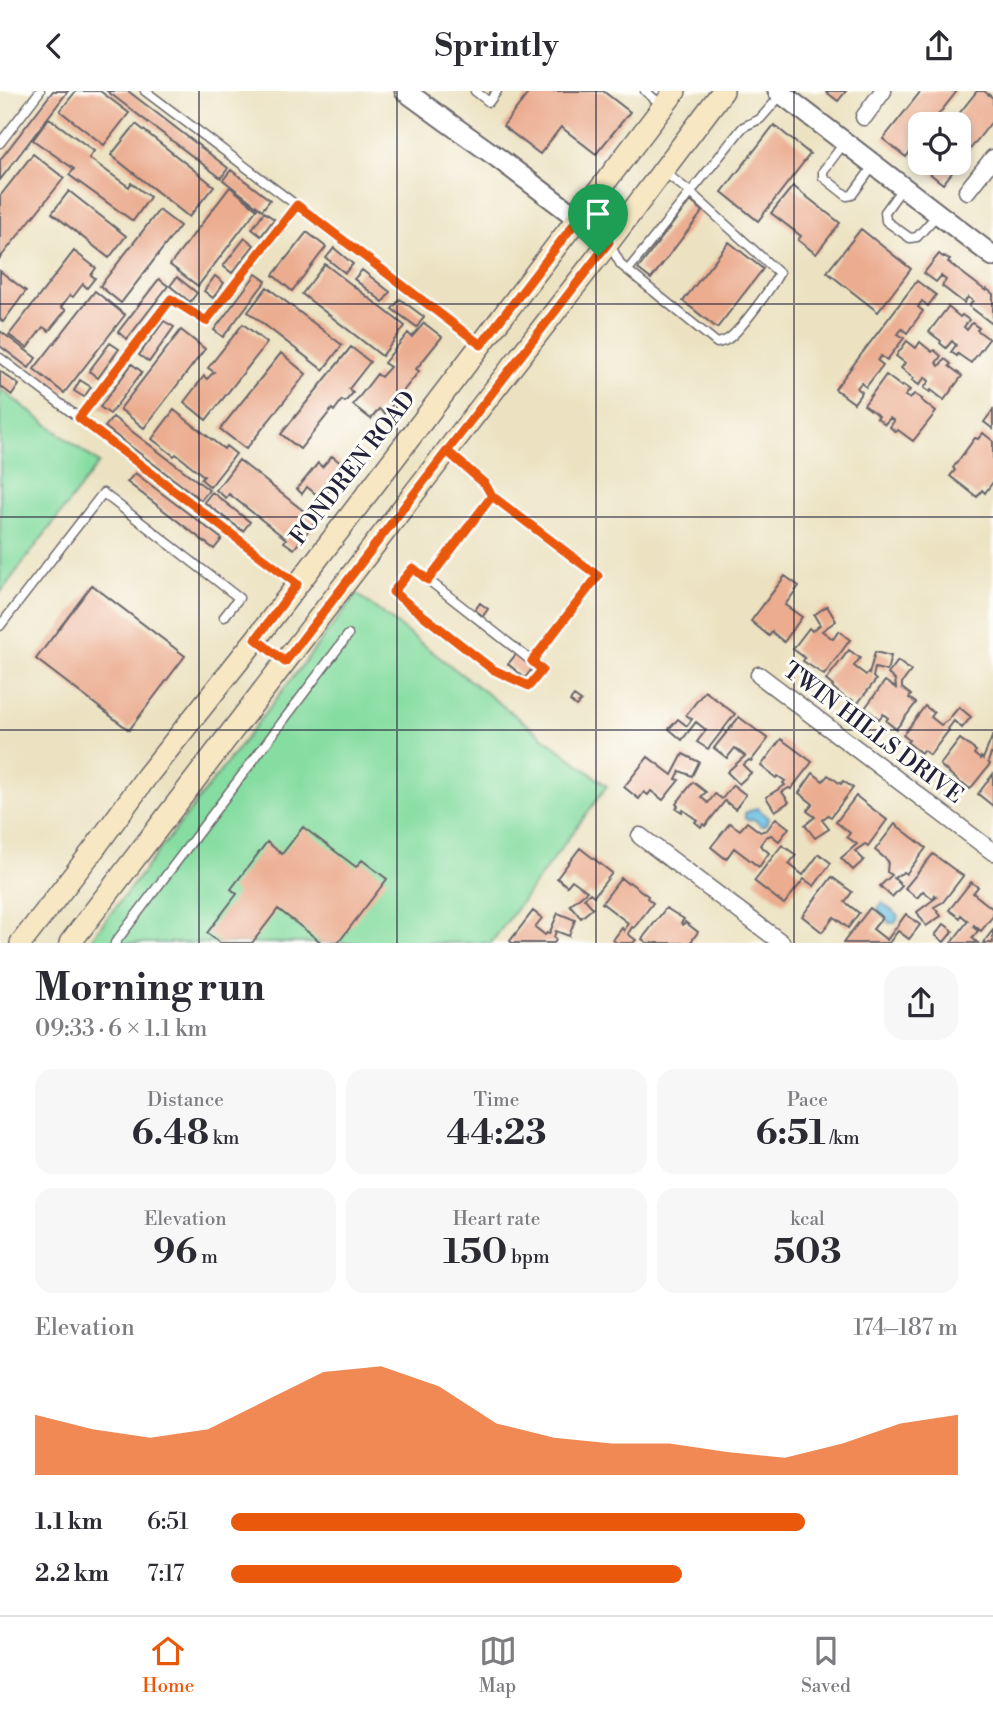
<!DOCTYPE html>
<html lang="en">
<head>
<meta charset="utf-8">
<style>
  :root { --surface:#fff; --page:#f7f7f7; --text:#2b2b33; --muted:#7c7c81; --line:#e1e1e2; --accent:#ea580c }
  body { margin:0; font-family:"Libre Bodoni",serif; background:var(--page); color:var(--text); height:100vh; display:flex; flex-direction:column; font-size:26px; white-space:nowrap }
  * { box-sizing:border-box; margin:0 }
  p { font-size:23px; color:var(--muted) }
  .icon { flex:none; width:38px; height:38px; fill:none; stroke:currentColor; stroke-width:2; stroke-linecap:round; stroke-linejoin:round }
  .map { position:relative; height:852px; overflow:hidden }
  .side { display:flex; flex-direction:column; background:var(--surface); flex:1 }
  .side>* { flex:none }
  .controls { position:absolute; left:908px; top:21px; display:grid; gap:14px }
  .controls a { display:grid; place-items:center; width:63px; height:63px; border-radius:14px; background:var(--surface); box-shadow:0 4px 10px #0003; font-size:35px }
  .pin { position:absolute; display:grid; place-items:center; width:60px; height:60px; color:#fff; margin:-72px -30px; border-radius:50% 50% 50% 0; rotate:-45deg; box-shadow:0 0 7px #0007 }
  .pin .icon { rotate:45deg }
  .round { display:grid; place-items:center; flex:none; width:74px; height:74px; border-radius:21px; background:var(--page) }
  .head { display:flex; align-items:center; justify-content:space-between; height:119px; padding:0 35px }
  h1 { font-size:38px; font-weight:700; line-height:52px }
  .stats { display:grid; grid-template-columns:repeat(3,1fr); gap:10px; height:119px; padding:7px 35px }
  .stats div { display:grid; align-content:center; border-radius:18px; background:var(--page); text-align:center }
  .stats b { font-size:35px; font-weight:700 }
  .stats small { font-size:19px; font-weight:400 }
  .stats p { font-size:19px }
  .chart { height:196px; padding:14px 35px }
  .chart p { display:flex; justify-content:space-between }
  .chart svg { width:100%; height:126px; margin-top:7px; fill:var(--accent); opacity:.7 }
  ul { padding:0 35px; list-style:none; font-size:23px }
  li { display:grid; grid-template-columns:112px 84px 1fr; align-items:center; height:52px }
  li i { height:18px; border-radius:9px; background:var(--accent) }
  header { display:flex; justify-content:space-between; align-items:center; height:91px; padding:0 35px; background:var(--surface); font-size:32px; font-weight:700 }
  .dock { display:flex; justify-content:space-around; align-items:center; height:98px; border-top:2px solid var(--line); background:var(--surface); font-size:19px; color:var(--muted) }
  .dock a { display:grid; justify-items:center; gap:4px }
  .dock .on { color:var(--accent) }
  .map>svg:first-child { display:block }
  .green { fill:#86dda1; stroke:#54806e; stroke-width:2 }
  .water { fill:#66c0e4; stroke:#447190; stroke-width:2 }
  .building { fill:#ebac8f }
  .lines { fill:none; stroke-linecap:round; stroke-linejoin:round }
  .service-casing { stroke:#69656a; stroke-width:11 }
  .minor-casing { stroke:#69656a; stroke-width:19 }
  .tertiary-casing { stroke:#69656a; stroke-width:23 }
  .secondary-casing { stroke:#69656a; stroke-width:24 }
  .service { stroke:#fff; stroke-width:8 }
  .minor { stroke:#fff; stroke-width:16 }
  .tertiary { stroke:#fff; stroke-width:19 }
  .secondary { stroke:#f7e8c3; stroke-width:21 }
  .route-casing { stroke:#fff; stroke-width:14 }
  .route { stroke:#ea580c; stroke-width:9 }
  .grid { fill:none; stroke:#22223b; stroke-width:2; stroke-opacity:0.55 }
  .labels { text-anchor:middle; dominant-baseline:central; stroke-width:6; stroke-linejoin:round; paint-order:stroke }
  .street-label { font-size:23px; fill:#22223b; stroke:#fdfcf7 }
</style>
</head>
<body>
<header><svg class="icon" aria-label="back" viewBox="0 0 24 24"><path d="M15 5l-7 7 7 7"/></svg>Sprintly<svg class="icon" aria-label="share" viewBox="0 0 24 24"><path d="M12 15V3M7 8l5-5 5 5M5 13v7h14v-7"/></svg></header>
<div class="map">
<svg width="993" height="852" viewBox="0 0 993 852">
  <rect width="100%" height="100%" fill="#fdfcf7"/>
  <filter id="ink" filterUnits="userSpaceOnUse"><feTurbulence type="fractalNoise" baseFrequency=".0143" numOctaves="2"/><feDisplacementMap in="SourceGraphic" scale="14" xChannelSelector="R" yChannelSelector="G"/><feConvolveMatrix kernelMatrix="1 2 1 2 8 2 1 2 1" color-interpolation-filters="sRGB"/></filter>
  <filter id="wash" filterUnits="userSpaceOnUse"><feTurbulence type="fractalNoise" baseFrequency=".00686" numOctaves="4" result="noise"/><feDisplacementMap in="SourceGraphic" scale="28" xChannelSelector="R" yChannelSelector="G"/><feGaussianBlur stdDeviation="1.57" result="paint"/><feColorMatrix in="noise" values="0 0 0 0 0 0 0 0 0 0 0 0 0 0 0 0 0 1.4 0 .05"/><feComposite in="paint" operator="in"/></filter>
  <g filter="url(#wash)">
    <rect width="100%" height="100%" fill="#ece2c1"/>
    <path class="green" d="M0,298L99,372L0,502Z
      M357,503L607,695L491,852H88Z"/>
    <path class="water" d="M757,717L768,727L767,731L764,735H761L754,728L748,729L745,727V722Z
      M882,812L899,825L895,832H889L886,827L877,819Z"/>
    <g id="blocks">
      <path class="building" d="M53,0H68L0,89V69Z
        M76,0H100L129,22L104,54L60,20Z
        M107,0H128L228,77L221,87Z
        M530,0H603L630,21L596,63L561,36L540,63L503,35Z
        M825,0H846L838,10Z
        M921,0H957L931,33H920V47L906,66L883,48Z
        M977,0H984L993,7V29L943,93L919,74L921,72H959V33H951Z
        M49,27L94,60L89,67L129,96L131,92L150,106L133,130L69,84L74,78L33,49Z
        M136,33L214,95L189,126L111,64Z
        M774,34L810,63L758,130L722,101Z
        M33,63L64,87L0,167V105Z
        M231,79L270,109L262,119L223,89Z
        M793,95L840,132L816,163L798,149L801,145L771,122Z
        M230,96L257,118L198,195L170,174Z
        M69,100L126,145L109,167L52,122Z
        M690,110L703,120L651,188L638,178Z
        M159,119L180,135L121,212L100,195Z
        M264,121L274,128L261,145L252,138Z
        M861,138L911,178L878,221L827,181Z
        M307,141L326,156L292,200L273,184Z
        M245,147L254,154L232,182L223,175Z
        M729,151L763,178L717,237L683,210Z
        M334,157L353,173L345,182L326,167Z
        M74,160L96,177L91,184L95,187L87,197L83,193L73,206L70,204L61,216L66,219L49,240L43,236L27,257L9,244Z
        M939,163L943,166L944,165L950,169L948,171L986,200L987,198L993,203V230L991,232L969,215L973,210L968,206L964,212L942,195L946,189L941,185L936,191L924,182Z
        M325,173L405,235L382,265L302,203Z
        M362,179L390,201L383,211L354,188Z
        M0,180L26,200L3,231L0,228Z
        M256,183L266,190L223,246L214,239Z
        M215,185L224,192L213,207L204,200Z
        M177,186L197,202L190,211L170,195Z
        M159,188L168,195L127,248L118,241Z
        M917,190L936,204L928,215L922,210L918,216L923,220L907,242L902,238L898,243L904,247L887,269L881,265L878,270L883,274L866,296L861,292L857,297L862,301L854,312L835,298Z
        M267,196L342,254L323,279L248,221Z
        M95,200L125,224L64,302L34,278Z
        M400,208L424,226L417,236L392,218Z
        M948,216L960,226L962,224L969,229L964,236L967,239L972,232L979,237L977,239L989,248L971,272L958,263L957,265L951,261L956,254L952,250L946,257L940,252L941,250L929,241Z
        M164,230L174,236L149,271L139,264Z
        M424,232L442,246L416,278L419,280L385,323L379,318L371,328L353,314L377,283L381,286L390,276L384,272L408,242L412,246Z
        M243,233L267,252L206,329L184,311L204,285L207,288L214,281L208,277Z
        M181,239L205,258L144,337L120,318Z
        M0,240L36,267L29,277L0,255Z
        M907,250L916,257L920,251L932,261L934,259L941,265L936,272L939,275L945,268L951,273L949,275L962,285L944,309L931,299L930,301L924,297L929,290L925,286L919,294L912,289L914,287L901,277L905,272L896,265Z
        M110,252L119,258L98,287L89,280Z
        M351,256L370,271L349,298L353,302L345,311L342,309L334,320L332,318L300,358L281,343Z
        M281,262L306,283L246,358L220,338Z
        M132,273L142,281L110,323L100,316Z
        M0,280L19,294L12,304L0,295Z
        M886,284L902,296L903,294L910,299L905,305L910,308L914,303L922,308L921,309L936,321L913,350L898,339L896,341L890,336L894,330L890,327L885,333L877,327L879,325L864,314Z
        M80,289L91,296L84,306L74,300Z
        M174,319L224,358L226,355L236,363L210,396L201,388L204,385L176,363L174,365L152,348Z
        M993,319V338L984,331Z
        M113,326L209,399L201,409L105,336Z
        M983,342L993,350V391L985,402L982,399L977,406L950,385L955,379L953,377L975,347L978,348Z
        M332,365L347,377L322,408L307,396L302,403L297,398L318,372L322,376Z
        M239,369L305,421L308,417L319,426L294,458L284,451L286,448L229,403L226,407L216,399Z
        M135,382L222,448L214,458L127,391Z
        M212,401L250,431L243,440L204,411Z
        M785,485L799,495L785,514L802,526L784,551L772,541L769,545L751,530Z
        M92,494L185,565L129,639L36,568Z
        M480,512L488,518L483,525L475,519Z
        M827,515L836,530L822,540L833,548L839,540L850,549L824,584L803,570L805,567L793,558L809,537L812,540L820,534L814,524Z
        M849,559L860,567L854,575L866,584L868,582L869,583L875,561L891,565L887,580L875,577L873,586L876,589L857,613L851,608L849,610L832,596L833,595L826,589Z
        M517,562L534,575L525,587L508,573Z
        M898,570L911,580L902,592V597L911,604L909,607L916,612L896,638L886,630L888,627L883,623L879,628L865,617L885,590L896,597L895,589L888,583Z
        M705,600L735,623L708,658L697,651L706,639L696,631L682,649L669,638L678,628L687,635L692,628L686,624Z
        M574,605L581,610L576,615L570,610Z
        M925,615L934,622L931,626L941,634L949,628L959,616L971,626L962,637L954,630L948,638L949,639L930,664L923,659L921,662L907,651L909,649L903,644Z
        M739,626L768,648L751,670L749,669L743,674L751,682L739,693L727,681L745,665L735,657L727,667L714,657Z
        M993,644V664L991,663L988,671L990,673L970,698L964,693L963,694L940,674L960,648L976,660L974,663L980,668L981,666L983,668Z
        M781,648L812,671L791,698L789,697L782,701L789,711L775,720L766,706L785,694L783,692L785,690L778,685L776,687L761,675Z
        M683,663L699,671L692,685L680,680L676,688L679,689L663,709L651,700L648,704L644,701L639,708L624,696L648,666L672,684Z
        M813,682L823,690L828,684L841,693L843,690L853,697L831,726L828,724L822,729L829,738L815,747L805,734L815,726L807,720L813,713L799,702Z
        M993,683V715L978,703Z
        M693,691L706,701L701,706L708,712L715,703L722,708L733,694L746,704L735,718L725,710L705,735L703,733L701,736L695,731L697,729L683,719L682,721L676,717L678,715L676,713Z
        M856,705L887,729L868,755L865,753L855,760L864,769L853,779L841,767L857,753L847,746L850,742L836,731Z
        M776,727L789,737L779,750L771,744L766,746L760,754L769,762L759,776L734,757L726,768L711,756L730,732L740,739L747,731L760,741L767,739Z
        M895,733L926,757L906,783L904,781L894,787L902,795L892,806L880,795L892,784L887,781L888,770L875,759Z
        M303,736L356,776L362,769L387,788L338,852H322L278,818L252,852H220L207,842L237,803L231,798L267,751L282,763Z
        M782,754L796,764L789,773L803,784L819,763L831,772L814,795L804,788L784,813L754,790Z
        M580,757L612,782L594,805L590,802L584,807L593,817L581,827L570,814L587,800L572,789L567,795L557,787Z
        M933,763L963,785L943,811L934,816L941,825L926,835L917,821L937,806L935,804L933,808L923,800L917,807L905,797Z
        M832,786L852,801L845,811L859,822L848,837L834,826L822,841L802,825Z
        M621,787L627,792L629,791L648,805L647,807L653,812L634,837L632,836L628,843L636,849L633,852H617L613,849L622,837L624,840L628,832L602,812Z
        M971,791L978,796L973,802L993,818V825L981,840L974,834L973,836L978,840L972,847L978,852H951L968,830L961,824L960,827L949,819Z
        M666,817L684,828L681,832L683,834L685,831L698,841L690,852H647L642,848Z
        M870,817L882,827L873,838L887,849L906,823L920,834L909,848L898,840L889,852H843Z
        M533,820L542,827L535,836L545,844L547,842L549,843L558,822L575,829L569,845L556,840L554,846L556,849L554,852H512L510,850Z
        M944,833L953,840L944,851L935,844Z
        M993,839V852H983Z"/>
    </g>
  </g>
  <g filter="url(#ink)">
    <use href="#blocks" fill-opacity="0" stroke="#69656a" stroke-width="2"/>
    <g class="lines">
      <defs>
        <path id="service" d="M145,0L479,252
          M475,0L489,11L497,0
          M645,0L663,15
          M845,51L823,80V86L847,105L852,104L874,74
          M0,52L40,0
          M903,96L885,121L886,130L910,147L917,146L938,123
          M610,154L621,174L717,252C721,251 724,251 728,248C741,239 772,196 779,182L690,101L663,80
          M628,179L743,36L760,28L782,3
          M0,267L296,492
          M79,327L171,208L206,230L297,114
          M447,360L485,393L492,405L598,485L532,570
          M413,477L543,579L529,595L492,578L393,501Z
          M428,489L492,405
          M0,535L103,402L239,507L224,526
          M115,852L348,544"/>
        <path id="minor" d="M864,26L883,0
          M967,100L993,67
          M759,584L993,761
          M640,745L782,852"/>
        <path id="tertiary" d="M405,0L446,30L498,67L609,151
          M778,0L993,165"/>
        <path id="secondary" d="M21,852L94,758L147,685L256,548L675,0
          M70,852L418,397L609,151L723,0"/>
      </defs>
      <use href="#service" class="service-casing"/>
      <use href="#minor" class="minor-casing"/>
      <use href="#tertiary" class="tertiary-casing"/>
      <use href="#secondary" class="secondary-casing"/>
      <use href="#service" class="service"/>
      <use href="#minor" class="minor"/>
      <use href="#tertiary" class="tertiary"/>
      <use href="#secondary" class="secondary"/>
    </g>
  </g>
  <g class="lines" filter="url(#ink)">
    <defs>
      <path id="route" d="M598,165L609,151L578,128L481,254L297,114L206,230L171,208L79,327L297,493L256,548L285,571L447,360L485,393L492,405L428,489L413,477L393,501L492,578L529,595L542,579L532,570L598,485L492,405L485,393L447,360L598,165"/>
    </defs>
    <use href="#route" class="route-casing"/>
    <use href="#route" class="route"/>
  </g>
  <path class="grid" d="M199,0V852M397,0V852M596,0V852M794,0V852M0,213H993M0,426H993M0,639H993"/>
  <g class="labels">
    <g class="street-label">
      <text transform="translate(353 377) rotate(-52)">FONDREN ROAD</text>
      <text transform="translate(873 642) rotate(37)">TWIN HILLS DRIVE</text>
    </g>
  </g>
</svg>
<div class="controls">
<a><svg class="icon" aria-label="locate" viewBox="0 0 24 24"><circle cx="12" cy="12" r="6"/><path d="M12 2v4M12 18v4M2 12h4M18 12h4"/></svg></a>
</div>
<div class="pin" style="left:598px;top:165px;background:#1e9e55"><svg class="icon" aria-label="arrive" viewBox="0 0 24 24"><path d="M6 21V4h12l-3 4 3 4H6"/></svg></div>
</div>
<section class="side">
<div class="head"><div><h1>Morning run</h1><p>09:33 · 6 × 1.1 km</p></div><a class="round"><svg class="icon" aria-label="share" viewBox="0 0 24 24"><path d="M12 15V3M7 8l5-5 5 5M5 13v7h14v-7"/></svg></a></div>
<div class="stats">
<div><p>Distance</p><b>6.48<small> km</small></b></div>
<div><p>Time</p><b>44:23</b></div>
<div><p>Pace</p><b>6:51<small> /km</small></b></div>
</div>
<div class="stats">
<div><p>Elevation</p><b>96<small> m</small></b></div>
<div><p>Heart rate</p><b>150<small> bpm</small></b></div>
<div><p>kcal</p><b>503</b></div>
</div>
<div class="chart"><p><span>Elevation</span>174–187 m</p>
<svg viewBox="0 0 160 44" preserveAspectRatio="none"><path d="M0 44V23L10 28L20 31L30 28L40 18L50 8L60 6L70 13L80 26L90 31L100 33L110 33L120 36L130 38L140 33L150 26L160 23V44z"/></svg>
</div>
<ul>
<li><b>1.1 km</b>6:51<i style="width:79%"></i></li>
<li><b>2.2 km</b>7:17<i style="width:62%"></i></li>
</ul>
</section>
<nav class="dock">
<a class="on"><svg class="icon" aria-label="home" viewBox="0 0 24 24"><path d="M3 11l9-7 9 7M6 9v11h12V9"/></svg>Home</a>
<a><svg class="icon" aria-label="map" viewBox="0 0 24 24"><path d="M3 6l6-2 6 2 6-2v14l-6 2-6-2-6 2zM9 4v14M15 6v14"/></svg>Map</a>
<a><svg class="icon" aria-label="saved" viewBox="0 0 24 24"><path d="M7 4h10v16l-5-4-5 4z"/></svg>Saved</a>
</nav>
</body>
</html>
